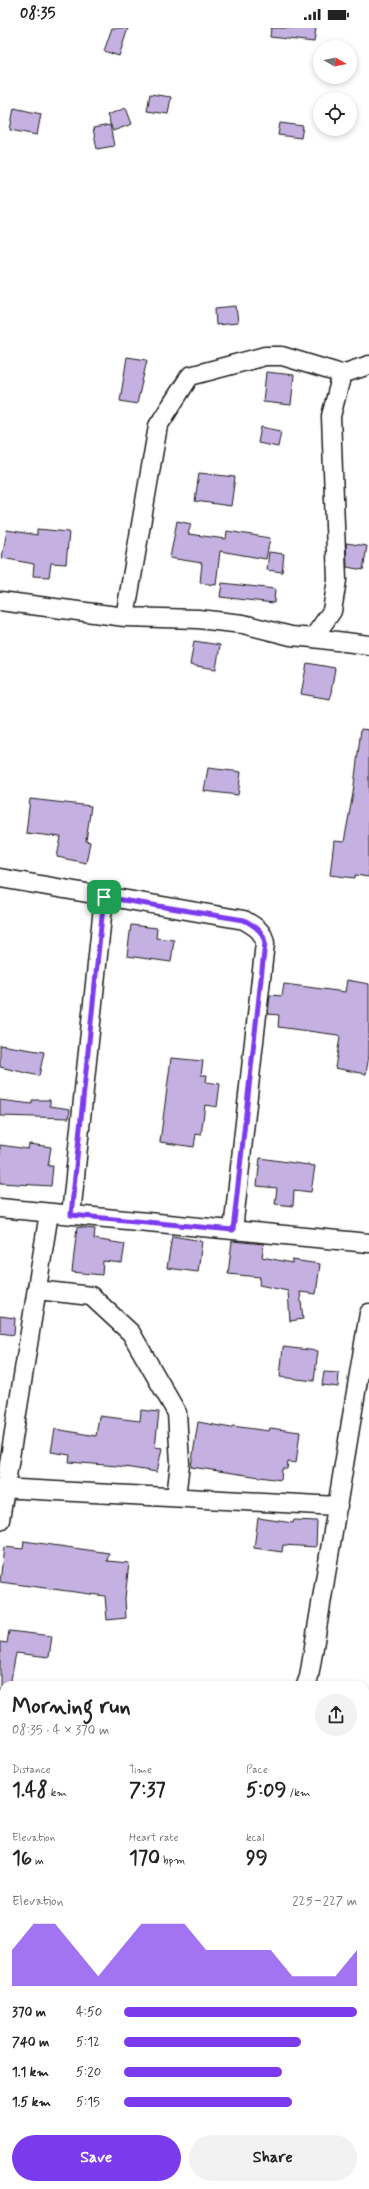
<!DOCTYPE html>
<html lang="en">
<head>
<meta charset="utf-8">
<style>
  :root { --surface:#fff; --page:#f2f2f2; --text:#222; --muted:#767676; --accent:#7c3aed }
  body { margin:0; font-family:Mynerve,sans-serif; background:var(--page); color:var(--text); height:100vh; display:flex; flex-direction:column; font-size:15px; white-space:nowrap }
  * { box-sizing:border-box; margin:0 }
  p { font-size:13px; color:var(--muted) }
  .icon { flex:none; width:22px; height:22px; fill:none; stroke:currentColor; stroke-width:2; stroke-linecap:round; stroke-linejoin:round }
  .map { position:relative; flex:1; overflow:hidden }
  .panel { position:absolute; left:0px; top:1653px; width:369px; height:508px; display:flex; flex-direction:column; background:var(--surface); border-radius:12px 12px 0 0; box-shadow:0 2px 6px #0003 }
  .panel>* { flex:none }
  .needle { width:26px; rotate:99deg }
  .controls { position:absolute; left:313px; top:12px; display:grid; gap:8px }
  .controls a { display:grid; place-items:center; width:44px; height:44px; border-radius:50%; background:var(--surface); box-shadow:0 2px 6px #0003; font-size:20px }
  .pin { position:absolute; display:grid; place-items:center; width:34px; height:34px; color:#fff; margin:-17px; border-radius:8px; box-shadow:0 2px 6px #0006 }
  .round { display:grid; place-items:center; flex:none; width:42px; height:42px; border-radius:21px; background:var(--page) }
  .overview { display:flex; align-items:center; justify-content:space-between; height:68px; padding:0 12px }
  h1 { font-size:22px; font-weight:700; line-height:30px }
  .figures { display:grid; grid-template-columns:repeat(3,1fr); gap:6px; height:68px; padding:4px 12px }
  .figures div { display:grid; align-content:center }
  .figures b { font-size:20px; font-weight:700 }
  .figures small { font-size:11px; font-weight:400 }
  .figures p { font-size:11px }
  .chart { height:112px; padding:8px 12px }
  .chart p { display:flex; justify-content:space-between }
  .chart svg { width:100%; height:72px; margin-top:4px; fill:var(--accent); opacity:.7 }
  .action { display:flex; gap:8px; margin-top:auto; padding:8px 12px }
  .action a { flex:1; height:46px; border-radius:24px; background:var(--accent); color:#fff; font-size:16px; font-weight:700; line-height:46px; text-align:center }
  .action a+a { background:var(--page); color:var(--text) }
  ul { padding:0 12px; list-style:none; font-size:13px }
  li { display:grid; grid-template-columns:64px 48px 1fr; align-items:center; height:30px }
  li i { height:10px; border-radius:5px; background:var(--accent) }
  .status { display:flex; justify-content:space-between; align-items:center; height:28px; padding:0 20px; background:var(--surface); direction:ltr }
  .status svg { height:11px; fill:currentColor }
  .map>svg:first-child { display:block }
  .building { fill:#c5b1e1; stroke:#1c1c1c }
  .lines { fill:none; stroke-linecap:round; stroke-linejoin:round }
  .street-casing { stroke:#1c1c1c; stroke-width:21 }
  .street { stroke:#fff; stroke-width:18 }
  .route-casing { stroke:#fff; stroke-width:8 }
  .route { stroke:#7c3aed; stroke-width:5 }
</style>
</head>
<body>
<div class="status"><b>08:35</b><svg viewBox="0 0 49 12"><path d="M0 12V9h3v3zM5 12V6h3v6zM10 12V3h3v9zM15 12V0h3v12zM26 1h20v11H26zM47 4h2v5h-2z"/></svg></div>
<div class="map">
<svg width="369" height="2161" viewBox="0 0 369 2161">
  <rect width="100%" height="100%" fill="#fff"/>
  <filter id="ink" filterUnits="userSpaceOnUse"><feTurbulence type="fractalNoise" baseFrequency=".025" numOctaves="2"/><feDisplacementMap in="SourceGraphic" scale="8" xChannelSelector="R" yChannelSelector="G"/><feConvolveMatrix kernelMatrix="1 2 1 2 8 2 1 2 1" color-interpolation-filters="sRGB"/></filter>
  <g filter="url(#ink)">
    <path class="building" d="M112,0H128L119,28L104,23Z
      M271,0H316L314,14L270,9Z
      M150,66L171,69L168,86L147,83Z
      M14,80L41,86L37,107L10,102Z
      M126,80L132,96L113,103L107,87Z
      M280,95L303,98L301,110L278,107Z
      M110,97L114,118L97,121L93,100Z
      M236,278L238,295L216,297L215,280Z
      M127,329L147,332L137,376L120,373Z
      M266,344L294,347L291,377L263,374Z
      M261,399L281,403L278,419L258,415Z
      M199,445L235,449L231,478L195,473Z
      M177,493L191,496L188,506L226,511L227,503L270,510L266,531L220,523L216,557L200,555L202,535L170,530Z
      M37,501L69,504L66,536L51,535L49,549L33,548L34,536L2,530L7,502L37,507Z
      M346,515L367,518L363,542L347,539Z
      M269,524L284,526L282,544L267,542Z
      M222,555L275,561L274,575L220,569Z
      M194,613L220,617L216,641L190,637Z
      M307,635L335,640L330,671L301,666Z
      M361,701L369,702V849L355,847V850L330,847L334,813L344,814L353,765Z
      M208,740L241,744L238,767L204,763Z
      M30,771L91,778L86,813L90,814L86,835L57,829L61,809L26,805Z
      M131,897L157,900L156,910L174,912L171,934L127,928Z
      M347,952L369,956V1027L366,1046L335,1040L340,1009L338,1007L278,999L279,987L268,986L270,967L282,968L284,956L345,964Z
      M0,1017L44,1024L39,1048L0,1039Z
      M171,1030L203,1033L201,1047H207L206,1054L220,1056L217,1079L205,1077L201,1107L196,1106L194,1119L160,1114Z
      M0,1072L32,1076V1072H50V1078L70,1081L69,1090L0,1088Z
      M29,1116L51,1119L48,1138H53L51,1158L0,1155V1117L28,1121Z
      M260,1130L315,1138L311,1164L294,1162L293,1178L275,1176L277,1160L257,1158Z
      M77,1199L95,1201L94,1211L125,1216L122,1235L103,1233L102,1247L72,1244Z
      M172,1208L202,1213L198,1244L167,1240Z
      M232,1213L264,1216L262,1229L292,1235V1232L320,1236L316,1266L300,1264L303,1291L290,1293L288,1263L259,1257L260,1249L228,1246Z
      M0,1288L15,1290L14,1307L0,1305Z
      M283,1319L318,1323L314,1353L280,1349Z
      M324,1344L339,1345L338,1359L322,1357Z
      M141,1382L159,1384L155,1419L162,1420L157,1444L118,1438L69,1434L70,1427L51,1424L55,1401L96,1408L99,1388L140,1393Z
      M198,1394L231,1400L232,1398L269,1403L270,1400L300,1404L296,1435L288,1434L287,1441H282L281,1452L191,1439Z
      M258,1490L293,1495L294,1492L317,1493L316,1519L283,1517L282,1524L254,1520Z
      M24,1513L109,1525L107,1533L129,1535L125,1570L126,1590L107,1592L105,1568L0,1554L4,1519L23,1521Z
      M9,1603L52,1608L49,1629L16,1625L10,1657H4V1673H0V1614L7,1615Z"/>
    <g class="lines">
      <defs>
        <path id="street" d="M0,573L125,589L198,591L243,596L291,608L313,610L332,583L337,552L331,388L342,346L369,337
          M125,589L158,398L190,348L265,328H282L342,346
          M313,610L369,617
          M0,850L244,892C254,898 263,902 265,915L233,1202
          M0,1180L369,1215
          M71,1187L104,869
          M37,1262L91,1268L131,1305L177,1385L180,1435L176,1469
          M0,1460L338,1478
          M0,1492L49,1185
          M306,1657L309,1649L369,1285
          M0,1717H4
          M365,1748H369
          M0,1991L4,1992
          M49,2161V2157
          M258,2161L259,2157"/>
      </defs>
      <use href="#street" class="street-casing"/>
      <use href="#street" class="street"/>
    </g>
  </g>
  <g class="lines" filter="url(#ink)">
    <defs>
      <path id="route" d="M104,869L244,892C254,898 263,902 265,915L233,1202L71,1187Z"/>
    </defs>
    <use href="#route" class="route-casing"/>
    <use href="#route" class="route"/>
  </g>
</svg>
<div class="controls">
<a><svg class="needle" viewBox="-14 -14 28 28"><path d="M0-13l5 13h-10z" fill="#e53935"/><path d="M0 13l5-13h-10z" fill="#767676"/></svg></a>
<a><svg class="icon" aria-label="locate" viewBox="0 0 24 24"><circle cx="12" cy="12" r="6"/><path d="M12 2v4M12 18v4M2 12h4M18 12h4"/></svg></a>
</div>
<div class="pin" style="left:104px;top:869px;background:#1e9e55"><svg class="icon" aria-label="arrive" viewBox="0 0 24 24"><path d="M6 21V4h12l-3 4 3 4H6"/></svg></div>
<section class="panel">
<div class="overview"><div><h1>Morning run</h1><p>08:35 · 4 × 370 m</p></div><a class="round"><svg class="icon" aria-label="share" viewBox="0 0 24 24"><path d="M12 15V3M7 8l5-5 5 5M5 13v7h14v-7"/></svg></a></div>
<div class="figures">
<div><p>Distance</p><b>1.48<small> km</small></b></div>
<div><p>Time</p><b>7:37</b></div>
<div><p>Pace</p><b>5:09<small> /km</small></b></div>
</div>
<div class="figures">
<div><p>Elevation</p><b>16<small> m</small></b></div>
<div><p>Heart rate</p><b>170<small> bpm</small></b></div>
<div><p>kcal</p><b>99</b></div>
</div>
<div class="chart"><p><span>Elevation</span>225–227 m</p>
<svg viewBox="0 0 160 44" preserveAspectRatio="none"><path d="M0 44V22L10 6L20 6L30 22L40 38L50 22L60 6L70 6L80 6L90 22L100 22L110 22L120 22L130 38L140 38L150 38L160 22V44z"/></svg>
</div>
<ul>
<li><b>370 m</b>4:50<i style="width:100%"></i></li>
<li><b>740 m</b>5:12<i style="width:76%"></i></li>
<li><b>1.1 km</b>5:20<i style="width:68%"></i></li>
<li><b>1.5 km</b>5:15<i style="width:72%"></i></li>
</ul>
<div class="action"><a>Save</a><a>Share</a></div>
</section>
</div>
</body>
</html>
